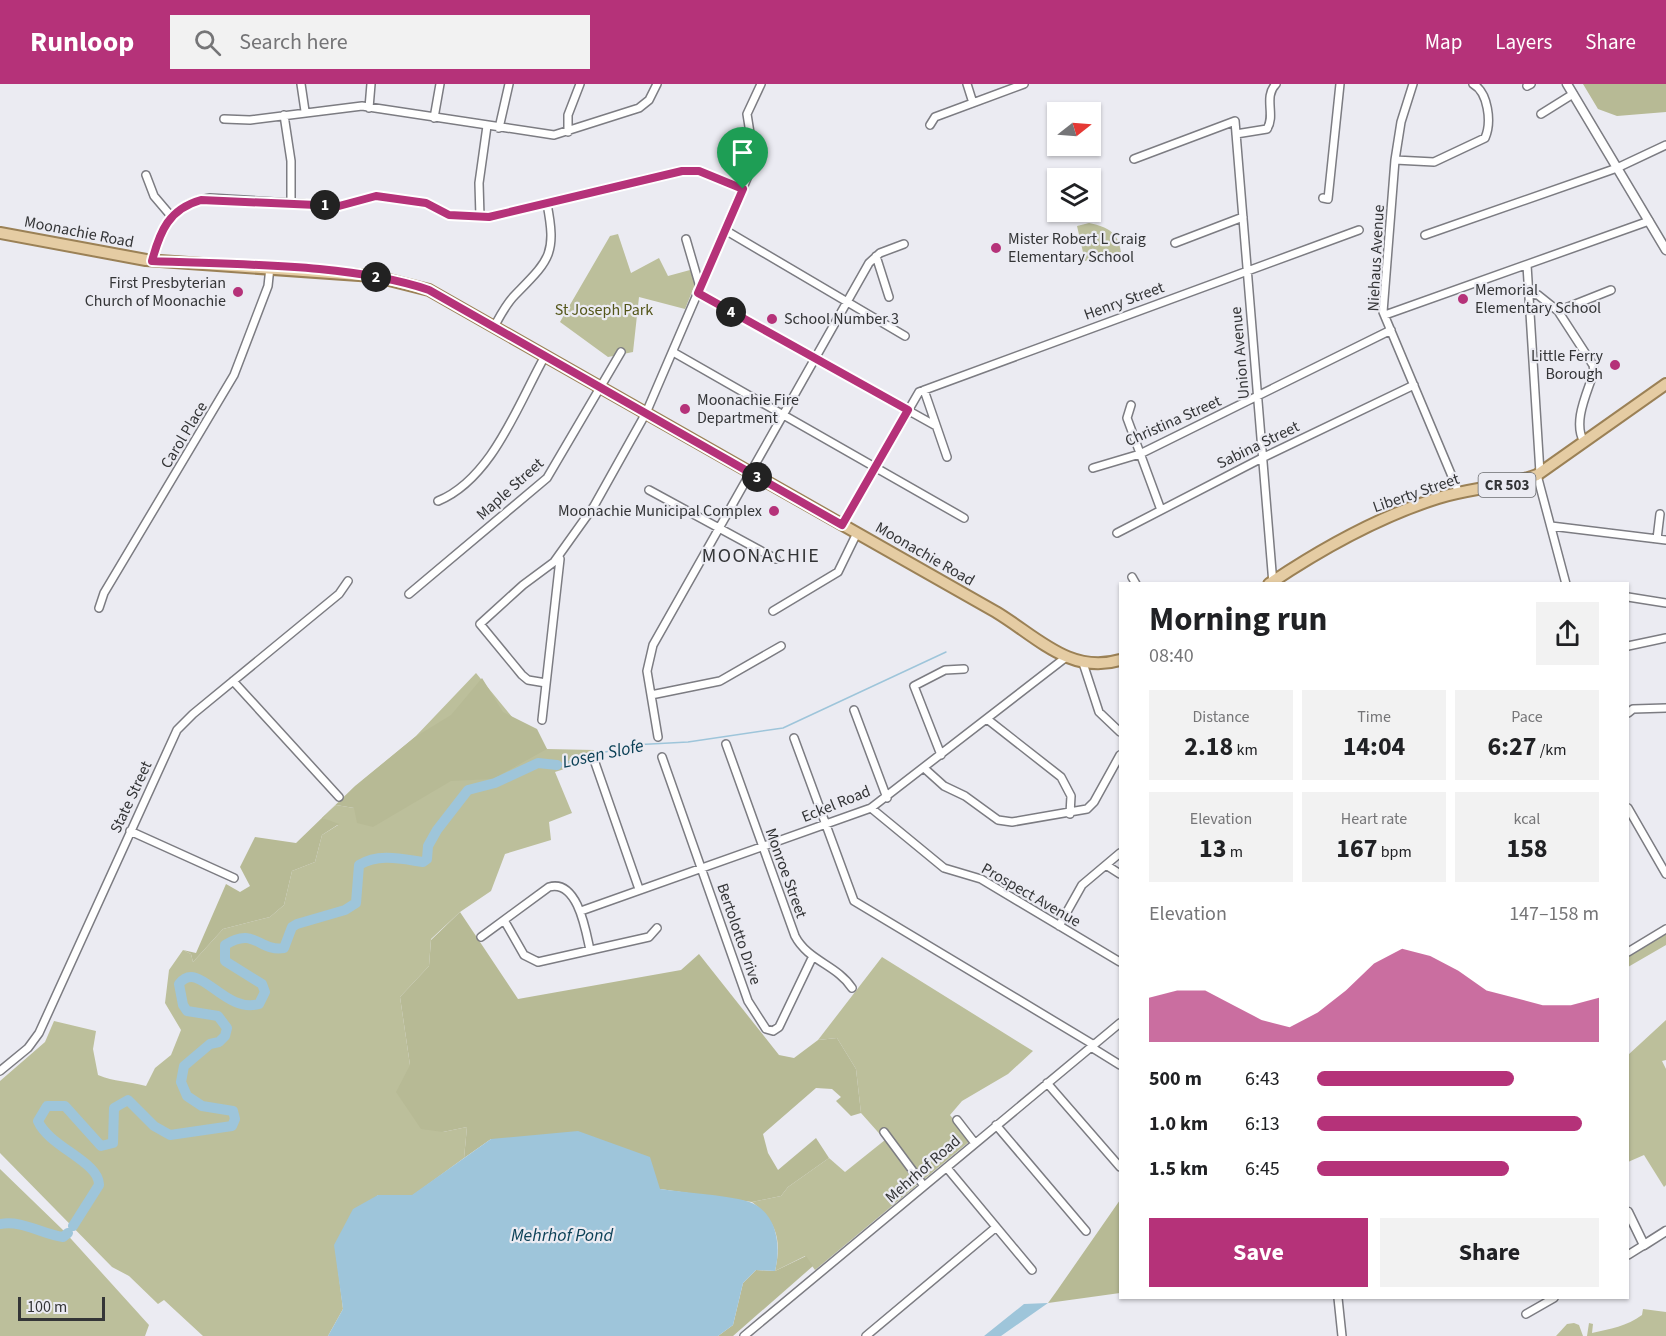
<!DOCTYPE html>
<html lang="en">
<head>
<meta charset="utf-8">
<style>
  :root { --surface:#fff; --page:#f2f2f2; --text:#202124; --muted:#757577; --accent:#b53279 }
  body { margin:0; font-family:"Source Sans 3",sans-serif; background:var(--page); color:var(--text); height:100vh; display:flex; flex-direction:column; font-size:22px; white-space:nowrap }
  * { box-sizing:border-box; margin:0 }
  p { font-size:20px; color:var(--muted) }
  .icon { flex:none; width:33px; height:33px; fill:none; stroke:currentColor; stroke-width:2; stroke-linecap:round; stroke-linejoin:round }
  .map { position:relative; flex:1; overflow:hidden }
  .drawer { position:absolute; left:1119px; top:498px; width:510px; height:717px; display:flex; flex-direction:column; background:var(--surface); border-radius:0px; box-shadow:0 2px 4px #0004 }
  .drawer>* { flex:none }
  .needle { width:39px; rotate:73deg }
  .tools { position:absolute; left:1047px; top:18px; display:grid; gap:12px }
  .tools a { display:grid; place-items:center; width:54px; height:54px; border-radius:0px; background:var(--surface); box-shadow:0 2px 4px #0004; font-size:30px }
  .scale { position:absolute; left:18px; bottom:15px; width:87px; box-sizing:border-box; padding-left:6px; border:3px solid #343537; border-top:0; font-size:16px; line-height:21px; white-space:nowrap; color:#343537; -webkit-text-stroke:4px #ebebf2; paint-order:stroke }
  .pin { position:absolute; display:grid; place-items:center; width:51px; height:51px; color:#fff; margin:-62px -26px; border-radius:50% 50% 50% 0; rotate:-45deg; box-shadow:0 0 6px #0007 }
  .pin .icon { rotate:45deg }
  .km { position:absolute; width:30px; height:30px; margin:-15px; border-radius:50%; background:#222; color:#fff; font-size:16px; line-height:30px; text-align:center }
  .round { display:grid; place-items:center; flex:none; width:63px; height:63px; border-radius:0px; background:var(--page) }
  .summary { display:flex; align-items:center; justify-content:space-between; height:102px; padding:0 30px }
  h1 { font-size:33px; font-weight:700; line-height:45px }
  .stats { display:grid; grid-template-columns:repeat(3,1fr); gap:9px; height:102px; padding:6px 30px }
  .stats div { display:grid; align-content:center; border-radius:0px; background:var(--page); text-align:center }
  .stats b { font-size:26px; font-weight:700 }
  .stats small { font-size:16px; font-weight:400 }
  .stats p { font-size:16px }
  .chart { height:168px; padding:12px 30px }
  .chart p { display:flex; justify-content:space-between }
  .chart svg { width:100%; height:108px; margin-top:6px; fill:var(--accent); opacity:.7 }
  .cta { display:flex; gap:12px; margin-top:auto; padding:12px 30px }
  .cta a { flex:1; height:69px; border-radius:0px; background:var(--accent); color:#fff; font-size:24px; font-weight:700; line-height:69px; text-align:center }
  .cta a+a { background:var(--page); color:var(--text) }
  ul { padding:0 30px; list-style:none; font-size:20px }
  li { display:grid; grid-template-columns:96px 72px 1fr; align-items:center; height:45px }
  li i { height:15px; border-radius:8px; background:var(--accent) }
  header { display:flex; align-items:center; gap:36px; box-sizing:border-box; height:84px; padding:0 30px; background:var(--accent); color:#fff }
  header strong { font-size:28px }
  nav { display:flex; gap:33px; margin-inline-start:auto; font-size:21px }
  .search { width:420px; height:54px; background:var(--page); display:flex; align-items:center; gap:15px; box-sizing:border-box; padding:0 21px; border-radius:0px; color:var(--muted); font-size:22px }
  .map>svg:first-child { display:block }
  .green { fill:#bcbf9b }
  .forest { fill:#b7ba95 }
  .water { fill:#9ec5da }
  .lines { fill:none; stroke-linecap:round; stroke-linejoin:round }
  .stream { stroke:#9ec5da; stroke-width:1.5 }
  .river { stroke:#9ec5da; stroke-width:10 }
  .minor-casing { stroke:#7c7c82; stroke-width:10 }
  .tertiary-casing { stroke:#7c7c82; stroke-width:11 }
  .primary-casing { stroke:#9b8156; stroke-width:14 }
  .minor { stroke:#fff; stroke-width:7 }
  .tertiary { stroke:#fff; stroke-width:8 }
  .primary { stroke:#e5cca3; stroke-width:10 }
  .route-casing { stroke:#fff; stroke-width:12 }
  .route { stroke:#b53279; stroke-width:8 }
  .poi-dot { fill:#b53279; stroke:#ebebf2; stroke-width:2 }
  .labels { text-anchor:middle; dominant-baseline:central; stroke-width:4.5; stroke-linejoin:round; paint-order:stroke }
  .shield { fill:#ebebf2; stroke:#6b6c6f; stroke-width:1.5 }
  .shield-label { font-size:15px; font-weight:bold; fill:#343537 }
  .street-label { font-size:16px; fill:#343537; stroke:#ebebf2 }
  .poi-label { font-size:16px; fill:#343537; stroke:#ebebf2; text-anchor:start }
  .park-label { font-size:16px; fill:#54561a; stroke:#ebebf2 }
  .water-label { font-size:18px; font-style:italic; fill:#0c4157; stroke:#ebebf2 }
  .quarter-label { font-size:20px; letter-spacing:1.5px; fill:#343537; stroke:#ebebf2 }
</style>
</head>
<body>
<header>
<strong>Runloop</strong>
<div class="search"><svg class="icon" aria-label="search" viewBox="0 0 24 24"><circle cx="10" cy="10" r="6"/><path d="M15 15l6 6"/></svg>Search here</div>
<nav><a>Map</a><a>Layers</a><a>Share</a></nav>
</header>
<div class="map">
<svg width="1666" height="1252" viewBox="0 0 1666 1252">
  <rect width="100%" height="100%" fill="#ebebf2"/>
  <path class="green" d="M1089,139C1108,143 1118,148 1121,168L1085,177L1077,142Z
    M618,150L631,189L659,174L668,192L690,186L700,205L694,203L685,225L639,213L633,268L608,273L560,238L610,152Z
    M476,589L517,639L547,665L594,666L589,677L555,688L572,729L549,738L551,756L505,770L491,807L460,828L431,855L429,882L400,913L410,981L443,1048L467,1043L464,1074L412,1112L378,1111L335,1161L343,1225L328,1252H203L164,1216L158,1220L129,1192L112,1183L0,1069V997L45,958L54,937L96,947L93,965L98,991C114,998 129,997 146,1002L155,984L171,971L181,946L165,919L169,886L183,866L191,870L193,878L223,845L270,833L284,821L292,787L315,778L322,751L338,741L322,734L336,721L354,724L378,715L363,696L415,653Z
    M1666,846V861L1628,883V868Z
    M882,873L1033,967L1008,990L962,1017L950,1031L970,1057L815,1186L805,1172L775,1187C782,1156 777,1138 752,1118L781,1112L788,1103L829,1074L845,1088L885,1056L861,1029L856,985L837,954L818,956Z
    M1666,936V976L1662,977L1666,985V1101L1664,1103L1644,1071L1628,1078V971Z
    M0,1085L63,1146L149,1241L145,1252H0Z
    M1643,1225L1666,1228V1252H1587L1589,1239L1593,1240L1592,1249C1610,1245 1627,1242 1642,1231Z
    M1574,1239L1579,1241L1583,1252H1556L1567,1240Z"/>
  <path class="forest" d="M1583,0H1666V28L1617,32L1598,25Z
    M482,594L503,628L537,645L547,665L493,695L451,697L373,743L357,739L354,724L336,721L323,734L339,740L322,751L315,778L292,787L284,821L270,833L223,845L193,878L191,870L183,866L196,869L226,800L240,808L250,802L240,783L255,753L296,759L355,702L415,653L451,631Z
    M460,828L518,915L681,886L699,870L779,971L794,974L818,956L837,954L856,985L861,1029L851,1032L836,1017L841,1013L832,1005L816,1004L763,1050L768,1069L778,1086L816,1054L829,1074L788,1103L781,1112L752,1118L660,1105L491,1055L464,1074L467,1043L443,1048L421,1045L396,1008L410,981L400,913L429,882L431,856Z
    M1120,1116V1209L1048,1219L1056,1208Z
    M806,1172L813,1182L733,1252H718L733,1241L743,1199L756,1186L775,1187Z"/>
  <path class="water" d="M578,1047L650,1073L660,1105C680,1108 737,1112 752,1119C778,1131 781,1163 775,1187L756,1186L743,1199L733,1241L718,1252H328L343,1225L334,1161L353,1125L378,1111H412L491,1055Z
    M1048,1219L1001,1252H984L1024,1220Z"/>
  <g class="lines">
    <path class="stream" d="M594,671L632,661L688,658L783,644L946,568
      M557,681L589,672"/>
    <path class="river" d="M0,1140C23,1136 41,1150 63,1153L68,1149
      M73,1142L99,1101C100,1078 49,1063 38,1037L47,1022H65L101,1062L113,1059L114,1024L128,1016L154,1042L170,1051L232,1042L235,1035L233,1027L202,1022L187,1012L181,998L184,982L210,960L219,958L225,952L227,944L218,932L187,927L183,921L179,900C199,874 223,930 259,920L265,908L262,900L225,877V861C255,842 259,868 284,864L292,843L297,840L345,826L356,819L359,781C379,769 402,775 423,778L427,775L428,762L437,746L468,706L495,699L538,679L557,681"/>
    <defs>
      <path id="minor" d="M301,0L305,27
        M967,0L973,19
        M1413,0L1401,38L1395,76L1383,228L1459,409
        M1527,2L1531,0
        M369,24L371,0
        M1541,30L1573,10
        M284,31L291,77V119
        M434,34L440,0
        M224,35L250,36L362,22L554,51L639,24L649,16L657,0
        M930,41L935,33L1024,0
        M499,44L509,0
        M568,48V31L580,0
        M1236,50L1267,45C1276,31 1263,13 1276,0
        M1134,75L1235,37L1273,500
        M1395,76L1434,78L1485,54C1492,38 1488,8 1473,0
        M146,91L154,112L171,132
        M1323,114L1328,115L1340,0
        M480,133L479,99L487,42
        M725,146L905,252
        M1425,151L1617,84L1666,61
        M686,155L700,203
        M1175,159L1243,133
        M876,172L889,213
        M152,177C161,144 173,119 210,114L339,122L376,112L426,119L449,131L489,133L682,87H699L743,105
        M1527,181L1540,389
        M698,209L936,342
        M1529,210L1538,211L1558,227L1611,206
        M1558,227L1593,281L1594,287C1588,308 1572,337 1584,358
        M1385,231L1649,137
        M494,243C500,232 506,220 515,211C549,176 557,171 547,120
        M673,268L964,434
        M924,306L947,373
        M1131,321L1127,334L1161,426
        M1093,384L1140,370L1391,246
        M1537,391L1566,500
        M649,406L776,475
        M438,417C492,395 518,320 545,272
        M842,441L919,308L1359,146
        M1551,442L1666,456
        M1117,449L1262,374L1414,301
        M1657,455L1660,430
        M1132,493L1136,500
        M409,510L547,394L621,268
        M1628,513L1666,519
        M99,524L104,509L234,291L268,202L270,183
        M773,527L838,488L857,449
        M1628,562L1666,554
        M1083,579L1099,628L1120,648
        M233,597L339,713
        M546,599L528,596L522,591L480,540L523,501L554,478L594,422L646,329L751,85L753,68L747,30L761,0
        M651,611L720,597L781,562
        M854,626L887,714
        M1628,629L1633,625L1666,624
        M987,635L1061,693L1071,712L1070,730
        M542,636L560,475
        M658,653L647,587L653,561L869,179L880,169L904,160
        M794,654L854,817L1094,961
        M726,660L795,852C808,877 837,881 852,904
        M941,671L914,602L945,586L964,585
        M593,673L639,805
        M662,673L748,917L766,945L773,947L779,943L813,872
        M924,684L944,702L965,712L998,736L1012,738L1087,725L1094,718L1120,671
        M871,724L944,784L981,795L1120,878
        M1628,724L1666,790
        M130,747L234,794
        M1106,781L1120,790
        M581,827L871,724L1065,574
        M504,836L524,871L538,878L649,853L657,844
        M1059,842L1082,801L1120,769
        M481,853L549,803C578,795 586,848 590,866
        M1628,868L1666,845
        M1091,963L1120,981
        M0,987L28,964L39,949L177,646L193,630L339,510L348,497
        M1047,999L1120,1083
        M957,1036L974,1058
        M996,1041L1086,1147
        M884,1048L924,1102
        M947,1084L1032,1186
        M1628,1171L1644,1161
        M1338,1214L1342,1252
        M1526,1230L1554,1214
        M744,1252L1120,939
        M866,1252L995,1144"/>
      <path id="tertiary" d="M1567,0L1666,166
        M1628,1128L1644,1161L1666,1147"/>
      <path id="primary" d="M0,149L146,176L373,192L429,206L996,528C1036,552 1070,591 1120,576
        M1269,500C1321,465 1378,433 1438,414C1471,404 1505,403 1537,391L1666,300"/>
    </defs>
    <use href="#minor" class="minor-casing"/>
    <use href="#tertiary" class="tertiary-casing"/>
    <use href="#primary" class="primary-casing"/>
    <use href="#minor" class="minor"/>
    <use href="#tertiary" class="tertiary"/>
    <use href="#primary" class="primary"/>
  </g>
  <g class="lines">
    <defs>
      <path id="route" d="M682,87H699L743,105L698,209L908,326L842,441L429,206C349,179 237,181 152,177C160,147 169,125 201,116L339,122L376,112L426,119L449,131L489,133Z"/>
    </defs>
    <use href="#route" class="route-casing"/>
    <use href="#route" class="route"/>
  </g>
  <g class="poi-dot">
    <circle cx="996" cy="164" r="6"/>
    <circle cx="238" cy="208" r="6"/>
    <circle cx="1463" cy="215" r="6"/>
    <circle cx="772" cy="235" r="6"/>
    <circle cx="1615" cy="281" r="6"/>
    <circle cx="685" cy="325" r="6"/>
    <circle cx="774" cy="427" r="6"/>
  </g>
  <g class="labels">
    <rect class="shield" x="1478.5" y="389" width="57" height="24" rx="4.5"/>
    <g class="shield-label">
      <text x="1507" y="401">CR 503</text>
    </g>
    <g class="street-label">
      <text transform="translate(79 148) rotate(11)">Moonachie Road</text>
      <text transform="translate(1376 174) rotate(-87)">Niehaus Avenue</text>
      <text transform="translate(1124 217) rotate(-20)">Henry Street</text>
      <text transform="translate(1240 269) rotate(-95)">Union Avenue</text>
      <text transform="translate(1173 337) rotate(-24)">Christina Street</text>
      <text transform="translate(184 351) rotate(-59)">Carol Place</text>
      <text transform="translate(1258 361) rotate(-26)">Sabina Street</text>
      <text transform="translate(510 405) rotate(-42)">Maple Street</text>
      <text transform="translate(1416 409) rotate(-19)">Liberty Street</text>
      <text transform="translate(925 470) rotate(30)">Moonachie Road</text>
      <text transform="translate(131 713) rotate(-65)">State Street</text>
      <text transform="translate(836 720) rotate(-22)">Eckel Road</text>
      <text transform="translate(786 789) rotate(70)">Monroe Street</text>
      <text transform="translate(1031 811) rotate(30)">Prospect Avenue</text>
      <text transform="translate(739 850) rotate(71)">Bertolotto Drive</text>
      <text transform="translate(923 1085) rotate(-41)">Mehrhof Road</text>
    </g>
    <g class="poi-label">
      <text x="1008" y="155">Mister Robert L Craig<tspan x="1008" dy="18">Elementary School</tspan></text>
      <text x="226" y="199" text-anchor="end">First Presbyterian<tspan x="226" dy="18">Church of Moonachie</tspan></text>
      <text x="1475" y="206">Memorial<tspan x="1475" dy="18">Elementary School</tspan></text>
      <text x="784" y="235">School Number 3</text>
      <text x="1603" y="272" text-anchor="end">Little Ferry<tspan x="1603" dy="18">Borough</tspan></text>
      <text x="697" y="316">Moonachie Fire<tspan x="697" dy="18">Department</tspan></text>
      <text x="762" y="427" text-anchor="end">Moonachie Municipal Complex</text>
    </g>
    <g class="park-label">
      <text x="604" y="226">St Joseph Park</text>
    </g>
    <g class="water-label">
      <text transform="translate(603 670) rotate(-12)">Losen Slofe</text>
      <text x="562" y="1151">Mehrhof Pond</text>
    </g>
    <g class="quarter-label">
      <text x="761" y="472">MOONACHIE</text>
    </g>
  </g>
</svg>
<div class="tools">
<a><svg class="needle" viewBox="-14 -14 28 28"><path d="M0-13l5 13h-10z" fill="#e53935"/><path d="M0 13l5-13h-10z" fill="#757577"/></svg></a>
<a><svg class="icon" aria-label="layers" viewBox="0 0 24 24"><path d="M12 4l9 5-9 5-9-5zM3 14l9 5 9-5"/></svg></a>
</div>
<div class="scale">100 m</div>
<div class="pin" style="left:743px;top:105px;background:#1e9e55"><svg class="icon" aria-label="arrive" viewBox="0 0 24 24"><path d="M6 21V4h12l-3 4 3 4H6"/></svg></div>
<b class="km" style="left:325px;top:121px">1</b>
<b class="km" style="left:376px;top:193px">2</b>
<b class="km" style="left:757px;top:393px">3</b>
<b class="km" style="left:731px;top:228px">4</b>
<section class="drawer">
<div class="summary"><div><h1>Morning run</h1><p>08:40</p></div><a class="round"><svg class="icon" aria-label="share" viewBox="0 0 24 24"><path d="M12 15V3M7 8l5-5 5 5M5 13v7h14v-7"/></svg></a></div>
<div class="stats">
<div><p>Distance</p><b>2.18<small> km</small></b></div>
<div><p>Time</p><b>14:04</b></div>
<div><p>Pace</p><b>6:27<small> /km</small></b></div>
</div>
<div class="stats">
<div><p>Elevation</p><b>13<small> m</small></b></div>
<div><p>Heart rate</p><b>167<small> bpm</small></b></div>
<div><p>kcal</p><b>158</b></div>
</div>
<div class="chart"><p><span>Elevation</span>147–158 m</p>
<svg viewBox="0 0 160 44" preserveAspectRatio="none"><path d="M0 44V26L10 23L20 23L30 29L40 35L50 38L60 32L70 23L80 12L90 6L100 9L110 15L120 23L130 26L140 29L150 29L160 26V44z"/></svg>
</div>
<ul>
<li><b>500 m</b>6:43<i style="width:70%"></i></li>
<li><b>1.0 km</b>6:13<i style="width:94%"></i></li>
<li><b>1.5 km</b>6:45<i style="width:68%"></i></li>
</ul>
<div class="cta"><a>Save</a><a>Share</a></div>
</section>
</div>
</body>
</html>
